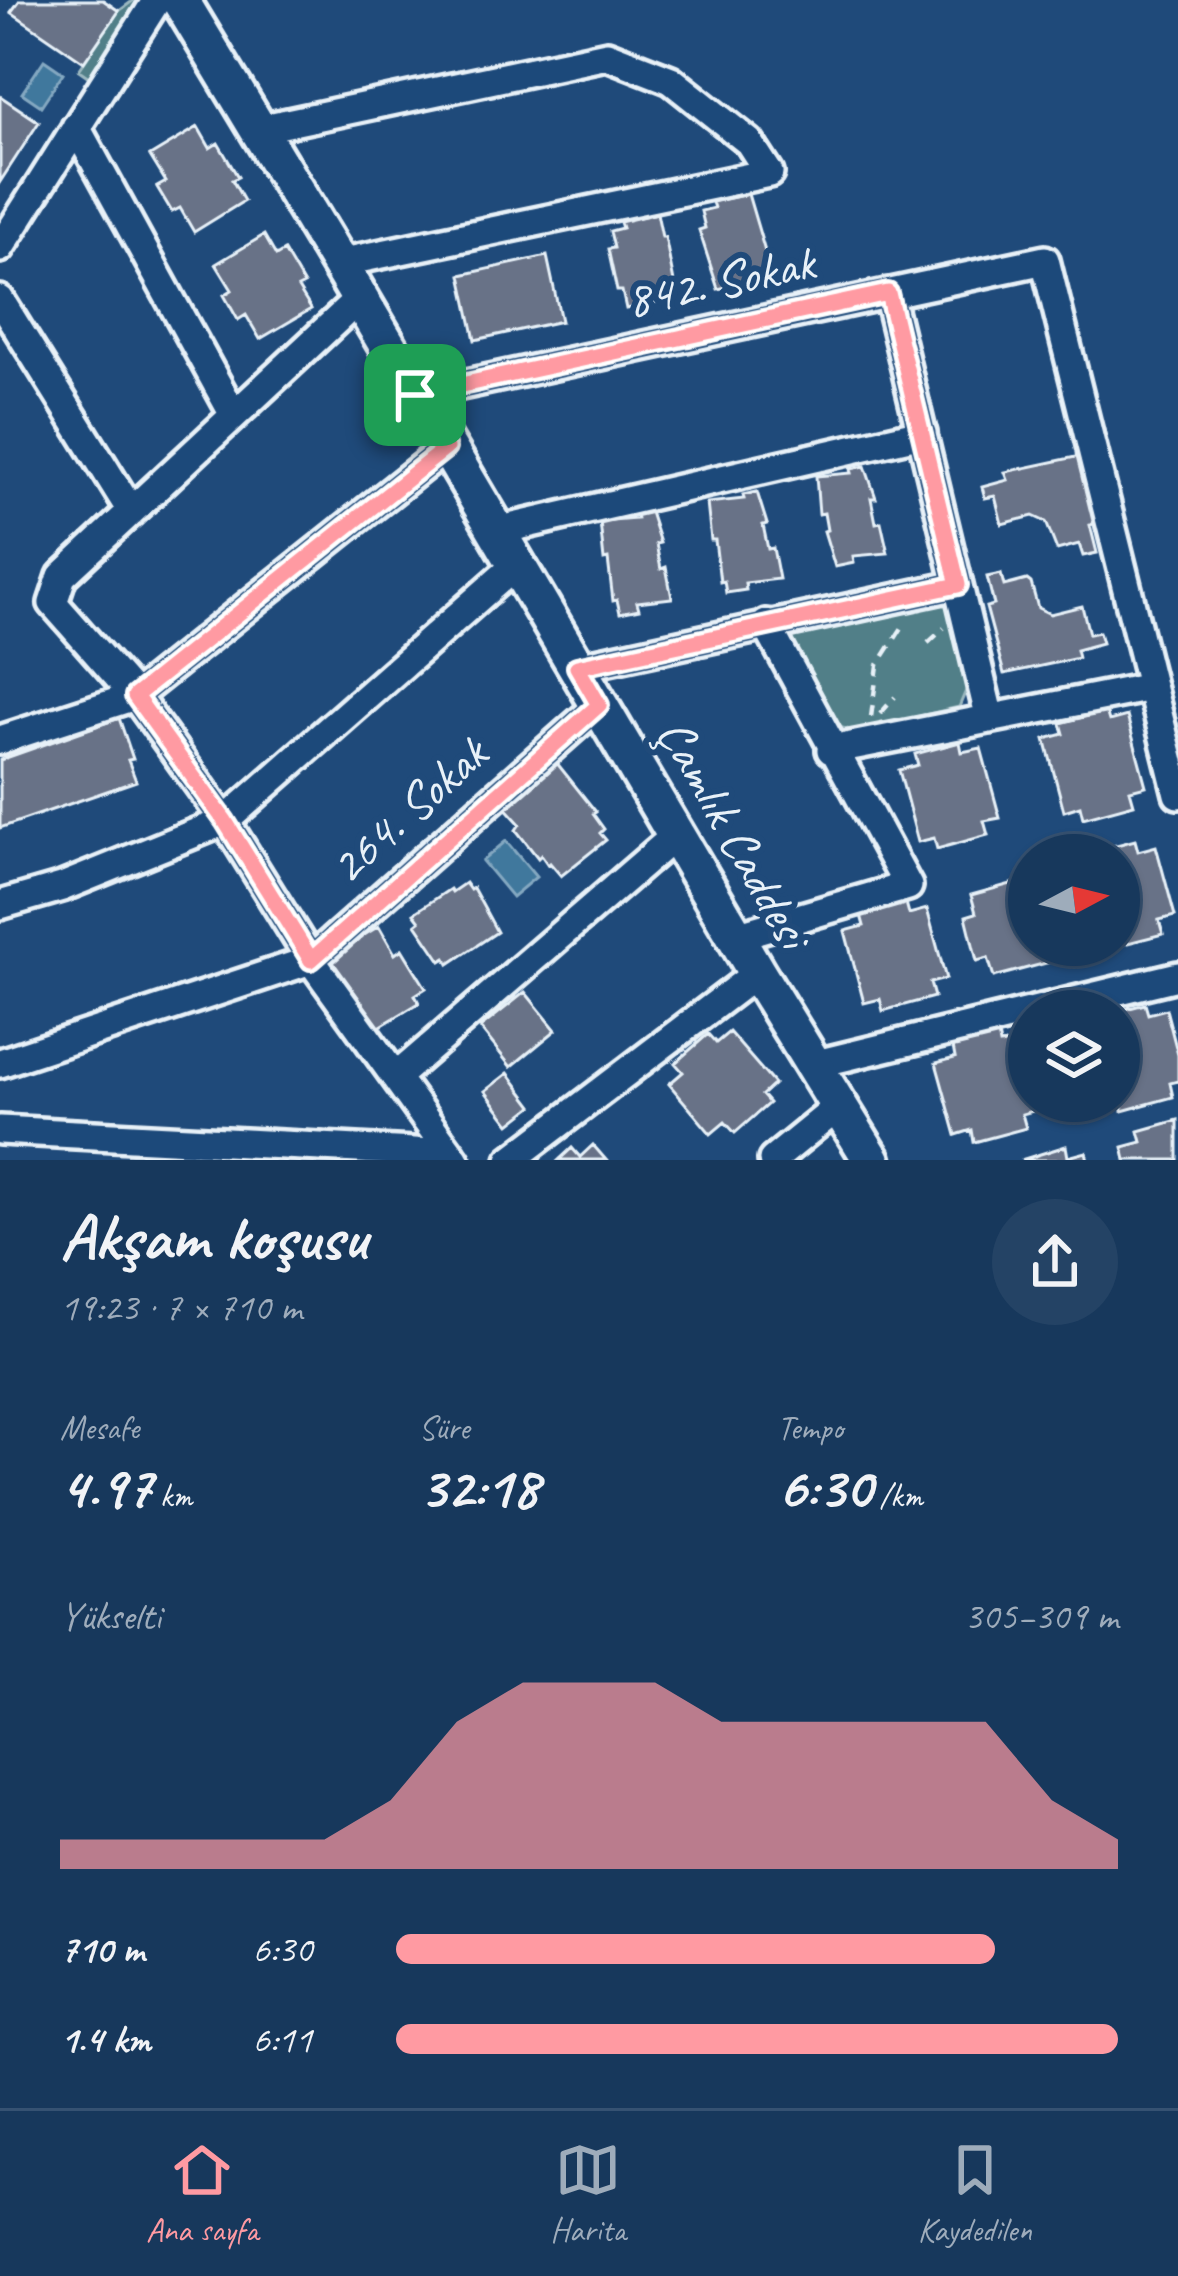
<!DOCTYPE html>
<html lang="tr">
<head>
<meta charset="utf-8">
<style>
  :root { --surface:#17385c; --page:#244365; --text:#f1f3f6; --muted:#9eacbb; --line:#365272; --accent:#ff9aa2 }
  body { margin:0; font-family:Caveat,sans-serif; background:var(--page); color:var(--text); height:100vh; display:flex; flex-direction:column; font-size:45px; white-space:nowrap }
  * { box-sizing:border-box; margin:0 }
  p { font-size:39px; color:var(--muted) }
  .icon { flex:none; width:66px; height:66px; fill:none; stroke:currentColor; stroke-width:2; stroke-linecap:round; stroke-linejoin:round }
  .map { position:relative; height:1160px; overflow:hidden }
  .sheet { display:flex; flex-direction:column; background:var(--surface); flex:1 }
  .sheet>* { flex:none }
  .needle { width:78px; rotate:83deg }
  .buttons { position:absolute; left:1008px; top:834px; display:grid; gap:24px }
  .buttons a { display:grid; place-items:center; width:132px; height:132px; border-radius:50%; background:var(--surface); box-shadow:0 3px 9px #0004,0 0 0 3px var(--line); font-size:60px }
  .pin { position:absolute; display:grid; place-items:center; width:102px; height:102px; color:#fff; margin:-51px; border-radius:24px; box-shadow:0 6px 18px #0006 }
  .round { display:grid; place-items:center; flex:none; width:126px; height:126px; border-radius:63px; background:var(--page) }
  .headline { display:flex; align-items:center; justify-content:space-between; height:204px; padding:0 60px }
  h1 { font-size:66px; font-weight:800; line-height:90px }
  .stats { display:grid; grid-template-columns:repeat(3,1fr); gap:18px; height:204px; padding:12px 60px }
  .stats div { display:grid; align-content:center }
  .stats b { font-size:60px; font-weight:800 }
  .stats small { font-size:33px; font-weight:400 }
  .stats p { font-size:33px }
  .chart { height:336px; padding:24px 60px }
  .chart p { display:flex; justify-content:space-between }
  .chart svg { width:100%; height:216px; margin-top:12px; fill:var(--accent); opacity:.7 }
  ul { padding:0 60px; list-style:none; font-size:39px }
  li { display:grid; grid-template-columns:192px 144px 1fr; align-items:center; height:90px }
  li i { height:30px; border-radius:15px; background:var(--accent) }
  .tabs { display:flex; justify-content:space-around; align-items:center; height:168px; border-top:3px solid var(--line); background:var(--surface); font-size:33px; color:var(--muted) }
  .tabs a { display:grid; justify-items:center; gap:6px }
  .tabs .active { color:var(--accent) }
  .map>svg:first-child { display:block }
  .green { fill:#517f88; stroke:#9cb8c0; stroke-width:3 }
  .water { fill:#41789d; stroke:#84a8c1; stroke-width:3 }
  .building { fill:#677287; stroke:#e8f1f8; stroke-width:3 }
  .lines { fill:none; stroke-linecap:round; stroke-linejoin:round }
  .street-casing { stroke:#e8f1f8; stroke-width:36 }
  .secondary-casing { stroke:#e8f1f8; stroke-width:45 }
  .path { stroke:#e8f1f8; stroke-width:4.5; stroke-dasharray:12 9; stroke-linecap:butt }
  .street { stroke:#1f4a7a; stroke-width:27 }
  .secondary { stroke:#1f4a7a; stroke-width:36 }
  .route-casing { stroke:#fff; stroke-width:24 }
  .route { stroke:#ff9aa2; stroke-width:15 }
  .labels { text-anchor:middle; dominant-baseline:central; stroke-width:12; stroke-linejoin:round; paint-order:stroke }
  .street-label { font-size:51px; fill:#e8f1f8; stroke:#1f4a7a }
</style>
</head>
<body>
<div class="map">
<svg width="1178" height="1160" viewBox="0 0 1178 1160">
  <rect width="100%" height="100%" fill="#1f4a7a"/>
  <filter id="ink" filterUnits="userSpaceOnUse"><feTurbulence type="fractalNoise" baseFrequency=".00833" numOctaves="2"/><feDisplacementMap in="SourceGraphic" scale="24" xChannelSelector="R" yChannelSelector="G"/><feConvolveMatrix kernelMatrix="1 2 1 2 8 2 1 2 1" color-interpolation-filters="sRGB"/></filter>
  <g filter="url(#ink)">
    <path class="green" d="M134,0L142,3L86,100L80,94L89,77L79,70L119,11Z
      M945,598L967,688L959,707L854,731L835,726L785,633Z"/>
    <path class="water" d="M44,60L63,73L41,106L22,93Z
      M506,841L536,877L512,897L482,861Z"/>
    <path class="building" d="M20,0H103L119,11L84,62L11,12Z
      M0,96L39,122L0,182Z
      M198,127L210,148L218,143L238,177L232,180L244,201L194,232L180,208L172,212L157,187L166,182L150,156Z
      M748,194L766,255L768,277L718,289L699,230L705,228L701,211L714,208L712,202Z
      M657,213L662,237H665L677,297L626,309L622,291H617L608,249L614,248L610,231L622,228L620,222Z
      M264,235L276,256L284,251L304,285L298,288L311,309L260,339L246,315L238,320L224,295L232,290L216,264Z
      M547,256L561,321L475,340L461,275Z
      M1080,456L1097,523L1090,525L1097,553L1083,556L1079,544L1057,550L1046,522L1033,516L1002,524L995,496L985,498L982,487L1008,480L1005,472Z
      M865,466L876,498H871L876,523L881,522L888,553L853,556L854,563L835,567L824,531L827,530L824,513L819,514L816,476L852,473L851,469Z
      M757,492L767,524L763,525L768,549L773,548L779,579L745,583L746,590L726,593L724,581L720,582L715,540H711L707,503L744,499L743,495Z
      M650,512L660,543L656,544L661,569L666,567L672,598L637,602L639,609L620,613L617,600L613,601L608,559L604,560L600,522L637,519L636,514Z
      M1001,574L1004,586L1027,580L1031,583L1038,608L1050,614L1082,606L1089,634L1099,632L1102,643L1076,650L1078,658L1004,674L986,607L994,605L987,577Z
      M1106,711L1109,721L1127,716L1146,786L1130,790L1134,804L1083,818L1080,806L1064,811L1045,739L1064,734L1061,723Z
      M119,718L133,759L128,760L136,781L0,828V760Z
      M960,742L962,752L981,748L1000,818L984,821L988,835L937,849L934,838L918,842L899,770L918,765L915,754Z
      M556,762L596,812L593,814L604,829L600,833L606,840L561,876L550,863L548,865L541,855L538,858L516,830L520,824L501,803Z
      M1135,840L1138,851L1156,846L1175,916L1159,920L1163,934L1112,947L1119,945V855L1090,852Z
      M1029,879V945H1061L1065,958L994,977L988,958L977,961L966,916L976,913L971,895Z
      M465,883L470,890L473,888L497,932L449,964L446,958L441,961L416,924L420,921L414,913L450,889L452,892Z
      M906,903L909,914L927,909L946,979L930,983L934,997L883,1011L880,999L864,1003L845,931L864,926L861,915Z
      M379,926L395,954L402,949L426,988L415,995L419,1003L371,1032L325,966L331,962L328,957Z
      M525,992L556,1030L511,1067L480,1028Z
      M1145,1004L1148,1014L1166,1009L1178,1055V1081L1170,1083L1173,1097L1122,1111L1118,1011Z
      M729,1032L774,1084L762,1095L769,1103L735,1133L725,1122L711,1134L669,1084L683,1072L675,1063L708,1034L716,1043Z
      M998,1035L1000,1045L1019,1041L1029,1080V1101H1035L1037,1110L1022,1114L1026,1128L974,1142L972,1130L956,1135L936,1063L955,1058L953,1047Z
      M508,1073L533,1106L510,1124L485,1091Z
      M1178,1120V1160H1126L1123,1147L1142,1142L1139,1131Z
      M593,1145L606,1160H559L572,1148L580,1157Z
      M1066,1146L1068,1157L1086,1152L1088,1160H1021Z"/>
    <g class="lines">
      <defs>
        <path id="street" d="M76,127L234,415
          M259,129L607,55L671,80L749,142L769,173L339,263
          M0,248L157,0
          M888,293L990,719
          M360,298L62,576L53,603L135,696L225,821L311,960L455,1160
          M0,300L131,511
          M415,395L1045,260L1178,794
          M496,531L922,433
          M577,667L958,585
          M0,740L135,696L446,448
          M831,750L1151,687
          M0,905L62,887L225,821L516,565
          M736,936L908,886L766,624
          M1033,1011L1178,976
          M0,1063L311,960L599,705
          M812,1065L1029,1012
          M396,1077L676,835
          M0,1130L451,1154
          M511,1160L757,973
          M773,1160L838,1107"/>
        <path id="secondary" d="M180,0L339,263L757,973L872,1160"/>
      </defs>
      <use href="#street" class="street-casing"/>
      <use href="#secondary" class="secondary-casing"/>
      <path class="path" d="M928,643L944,628
        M880,714L895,697
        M871,717L878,665L905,623"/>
      <use href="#street" class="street"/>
      <use href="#secondary" class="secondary"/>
    </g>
  </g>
  <g class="lines" filter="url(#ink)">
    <defs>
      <path id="route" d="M888,293L958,585L577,667L599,705L311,960L225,821L135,696L446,448L415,395Z"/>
    </defs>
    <use href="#route" class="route-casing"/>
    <use href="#route" class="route"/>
  </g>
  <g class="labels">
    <g class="street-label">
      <text transform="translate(720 281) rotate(-12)">842. Sokak</text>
      <text transform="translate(408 810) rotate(-42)">264. Sokak</text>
      <text transform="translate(734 833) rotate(60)">Çamlık Caddesi</text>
    </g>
  </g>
</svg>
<div class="buttons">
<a><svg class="needle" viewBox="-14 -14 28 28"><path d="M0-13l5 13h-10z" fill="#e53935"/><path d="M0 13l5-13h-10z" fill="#9eacbb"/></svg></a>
<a><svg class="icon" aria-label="layers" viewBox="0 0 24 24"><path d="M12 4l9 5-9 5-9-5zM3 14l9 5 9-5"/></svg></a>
</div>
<div class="pin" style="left:415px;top:395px;background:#1e9e55"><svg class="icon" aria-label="arrive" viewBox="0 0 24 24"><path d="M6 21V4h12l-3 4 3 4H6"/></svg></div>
</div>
<section class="sheet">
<div class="headline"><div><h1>Akşam koşusu</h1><p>19:23 · 7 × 710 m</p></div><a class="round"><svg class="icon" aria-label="share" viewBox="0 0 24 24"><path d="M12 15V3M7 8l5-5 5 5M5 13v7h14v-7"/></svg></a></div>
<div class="stats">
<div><p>Mesafe</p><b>4.97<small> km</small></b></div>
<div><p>Süre</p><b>32:18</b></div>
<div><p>Tempo</p><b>6:30<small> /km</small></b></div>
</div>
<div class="chart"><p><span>Yükselti</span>305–309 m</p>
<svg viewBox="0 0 160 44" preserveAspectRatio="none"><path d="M0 44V38L10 38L20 38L30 38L40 38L50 30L60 14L70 6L80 6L90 6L100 14L110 14L120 14L130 14L140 14L150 30L160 38V44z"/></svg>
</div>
<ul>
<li><b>710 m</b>6:30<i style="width:83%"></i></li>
<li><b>1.4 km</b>6:11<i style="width:100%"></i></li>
</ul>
</section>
<nav class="tabs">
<a class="active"><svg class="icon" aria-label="home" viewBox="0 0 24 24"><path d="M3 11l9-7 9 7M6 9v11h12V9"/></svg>Ana sayfa</a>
<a><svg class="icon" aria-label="map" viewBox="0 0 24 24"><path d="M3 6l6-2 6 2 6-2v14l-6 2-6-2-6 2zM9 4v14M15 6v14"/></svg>Harita</a>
<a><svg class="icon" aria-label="saved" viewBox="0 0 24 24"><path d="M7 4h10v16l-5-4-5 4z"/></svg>Kaydedilen</a>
</nav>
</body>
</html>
